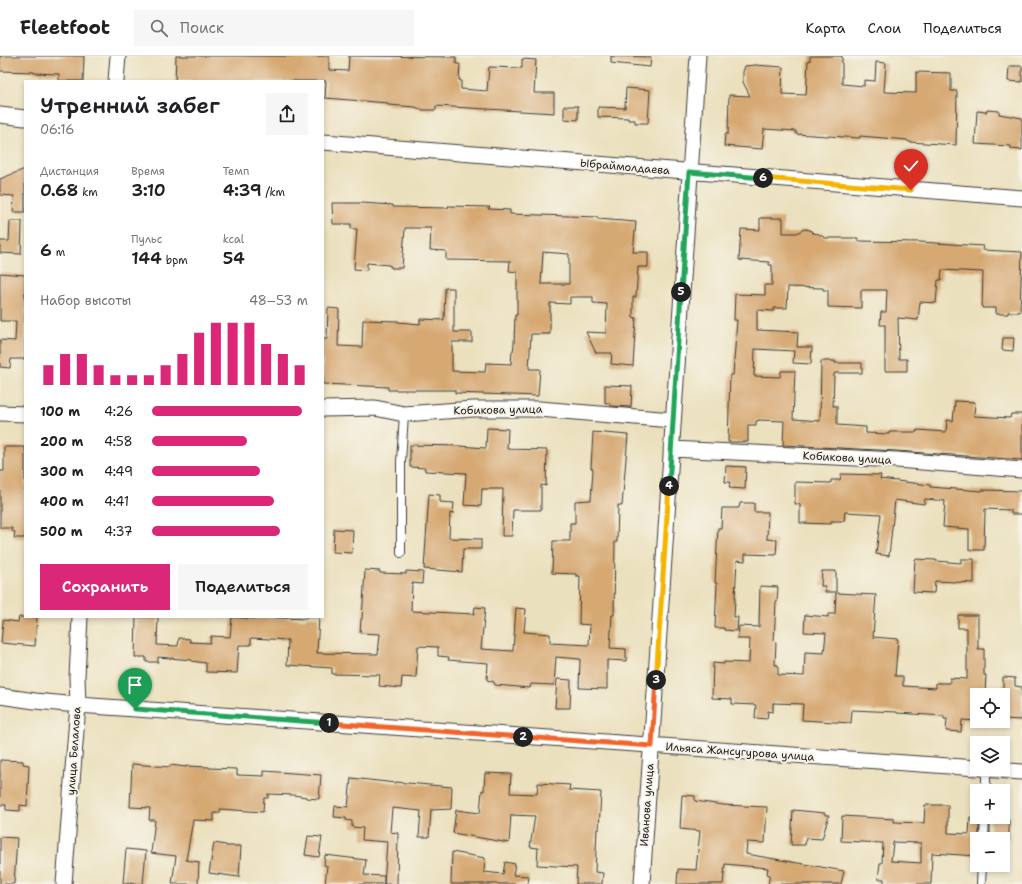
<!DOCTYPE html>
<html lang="ru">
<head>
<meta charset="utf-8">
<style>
  :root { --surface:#fff; --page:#f6f6f6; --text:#202124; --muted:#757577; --line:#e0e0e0; --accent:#db2777 }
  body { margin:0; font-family:"Shantell Sans",sans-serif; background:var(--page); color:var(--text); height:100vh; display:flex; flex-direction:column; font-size:15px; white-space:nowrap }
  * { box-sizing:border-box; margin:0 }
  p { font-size:13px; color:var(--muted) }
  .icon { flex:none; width:22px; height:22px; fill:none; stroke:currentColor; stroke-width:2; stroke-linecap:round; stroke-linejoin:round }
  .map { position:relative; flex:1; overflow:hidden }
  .sheet { position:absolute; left:24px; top:24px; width:300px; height:538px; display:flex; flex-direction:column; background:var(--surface); border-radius:0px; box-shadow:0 2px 6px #0003 }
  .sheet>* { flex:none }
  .fabs { position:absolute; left:970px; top:632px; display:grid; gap:8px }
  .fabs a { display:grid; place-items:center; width:40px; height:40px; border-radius:0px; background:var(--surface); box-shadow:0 2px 6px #0003; font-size:20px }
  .pin { position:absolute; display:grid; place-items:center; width:34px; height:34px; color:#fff; margin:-41px -17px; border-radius:50% 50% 50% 0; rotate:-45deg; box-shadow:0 0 4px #0007 }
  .pin .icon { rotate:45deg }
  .km { position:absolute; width:20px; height:20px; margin:-10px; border-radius:50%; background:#222; color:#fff; font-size:11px; line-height:20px; text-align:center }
  .round { display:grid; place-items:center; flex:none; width:42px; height:42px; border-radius:0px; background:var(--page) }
  .summary { display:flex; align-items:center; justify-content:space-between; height:68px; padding:0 16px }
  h1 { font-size:22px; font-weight:600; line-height:30px }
  .metrics { display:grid; grid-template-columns:repeat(3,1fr); gap:6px; height:68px; padding:4px 16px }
  .metrics div { display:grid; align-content:center }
  .metrics b { font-size:17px; font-weight:600 }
  .metrics small { font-size:11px; font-weight:400 }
  .metrics p { font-size:11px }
  .chart { height:112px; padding:8px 16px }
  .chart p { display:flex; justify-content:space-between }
  .chart svg { width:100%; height:72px; margin-top:4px; stroke:var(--accent); stroke-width:6 }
  .primary-button { display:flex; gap:8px; margin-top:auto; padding:8px 16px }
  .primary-button a { flex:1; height:46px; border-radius:0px; background:var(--accent); color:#fff; font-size:16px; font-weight:600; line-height:46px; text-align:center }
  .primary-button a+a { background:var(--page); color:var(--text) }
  ul { padding:0 16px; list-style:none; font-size:13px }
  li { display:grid; grid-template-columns:64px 48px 1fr; align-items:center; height:30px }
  li i { height:10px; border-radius:5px; background:var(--accent) }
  header { display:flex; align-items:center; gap:24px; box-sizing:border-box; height:56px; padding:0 20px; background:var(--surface); border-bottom:1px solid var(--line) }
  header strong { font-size:19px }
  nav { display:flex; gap:22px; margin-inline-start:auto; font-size:14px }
  .search { width:280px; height:36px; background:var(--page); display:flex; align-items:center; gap:10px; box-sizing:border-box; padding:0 14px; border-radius:0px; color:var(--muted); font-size:15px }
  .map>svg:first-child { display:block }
  .building { fill:#d6a872; fill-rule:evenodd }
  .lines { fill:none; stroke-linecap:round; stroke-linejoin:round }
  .lane-casing { stroke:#3b3934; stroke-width:10 }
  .street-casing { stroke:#3b3934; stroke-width:17 }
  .lane { stroke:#fff; stroke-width:8 }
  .street { stroke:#fff; stroke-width:15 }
  .split-1-casing { stroke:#fff; stroke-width:8 }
  .split-2-casing { stroke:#fff; stroke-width:8 }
  .split-3-casing { stroke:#fff; stroke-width:8 }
  .split-4-casing { stroke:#fff; stroke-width:8 }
  .split-5-casing { stroke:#fff; stroke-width:8 }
  .split-6-casing { stroke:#fff; stroke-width:8 }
  .split-7-casing { stroke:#fff; stroke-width:8 }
  .split-1 { stroke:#22a559; stroke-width:5 }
  .split-2 { stroke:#f0652b; stroke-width:5 }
  .split-3 { stroke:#f0652b; stroke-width:5 }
  .split-4 { stroke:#f5b400; stroke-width:5 }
  .split-5 { stroke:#22a559; stroke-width:5 }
  .split-6 { stroke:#22a559; stroke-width:5 }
  .split-7 { stroke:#f5b400; stroke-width:5 }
  .labels { text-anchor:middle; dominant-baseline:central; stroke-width:4; stroke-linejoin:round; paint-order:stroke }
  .street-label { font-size:11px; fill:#1c1c1c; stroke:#f7f3e8 }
</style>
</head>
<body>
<header>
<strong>Fleetfoot</strong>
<div class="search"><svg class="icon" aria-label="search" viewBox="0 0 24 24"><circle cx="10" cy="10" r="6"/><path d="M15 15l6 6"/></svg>Поиск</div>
<nav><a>Карта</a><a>Слои</a><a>Поделиться</a></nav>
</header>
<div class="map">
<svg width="1022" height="828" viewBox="0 0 1022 828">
  <rect width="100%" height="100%" fill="#f7f3e8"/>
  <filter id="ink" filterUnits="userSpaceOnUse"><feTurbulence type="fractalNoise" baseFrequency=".025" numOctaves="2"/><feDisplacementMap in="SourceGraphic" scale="8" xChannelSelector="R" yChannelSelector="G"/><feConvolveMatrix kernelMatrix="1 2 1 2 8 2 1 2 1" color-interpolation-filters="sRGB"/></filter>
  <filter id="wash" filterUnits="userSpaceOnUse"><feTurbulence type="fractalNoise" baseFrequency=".012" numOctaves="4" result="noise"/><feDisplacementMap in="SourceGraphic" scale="16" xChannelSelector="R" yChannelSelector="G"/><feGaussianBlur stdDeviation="0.9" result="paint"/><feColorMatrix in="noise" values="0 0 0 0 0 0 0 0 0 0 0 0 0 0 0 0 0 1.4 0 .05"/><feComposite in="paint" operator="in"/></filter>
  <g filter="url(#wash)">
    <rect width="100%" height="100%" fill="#ebe0bd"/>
    <g id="blocks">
      <path class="building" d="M0,0H84L83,25H59V18L34,17V16L0,15Z
        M176,0H329V14L348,15L349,0L456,1V8H460L459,24H461V33L487,35L489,11L522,12V3L536,4L534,37H554V57L436,50V54H423L415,51L388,49V47L325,42L326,25H175Z
        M611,0L651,1L650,11L611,7Z
        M810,0H842V28L864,30V24L875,25L876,6L886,7L884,36L916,37V16L951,17V35H957L956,89L909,86L907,84L860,80V82L796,78V75L764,73L762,93L724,90L725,78H728L729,39L750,40L743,26V16L745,10L755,9L783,11L782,38L806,39L808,5H810Z
        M1009,10H1022V26L1008,25Z
        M626,32L650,34L648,67H635V64H628V62L598,61V51L625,52Z
        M564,50H578V64L564,63Z
        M987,54L999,55V58L1022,62V94L1011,93V90L975,88L977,55L987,56Z
        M25,113V156H13L14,140L0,139V123Z
        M332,147H361L393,149V151L448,152V150L490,151L488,153L510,154V158L598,161V163L636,166L633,196H648V211H638L636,241H633V261L636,262L633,310L611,308L612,297H596L586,276L606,277L607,248L593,247V241H570V248L550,247V278H531L529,313H540L538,340L455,337V334H388V331L323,328V283H327L328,252L339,253L338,290L362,291L363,264L398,265V266L420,268V263L444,264L445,232H454V276H472V286H452V315L485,316L486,307L511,308L512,295H513L514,288L515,259H517V216L509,215L510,205L446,204V195L430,194L431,172H405L402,212H391V210H389V209L367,207V214L354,213L357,173H351V168H333ZM543,196L569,198V228H541Z
        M760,162H783V177H797L804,173L810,174L813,177L819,178L825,182H858V185L920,186L983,190L982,194L1022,196L1020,256H1008V258H996V252H982L983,216L942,214L941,224H938L936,247L920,246L918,264L898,262L899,303H907V315H885V269H880L881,256H886L887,234H861V252L828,251V234H823V232L788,231L787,252H774V255L757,254V274L798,276L797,291H812L811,308L793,307L794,295L755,293L754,320L780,321L781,315H795L793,363L820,365L821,305H835V307H862V317H835L834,318L833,350H837V369L866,371V377L889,378V376H917V374L946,376L947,364L953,365L955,345L975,346L974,360L1010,362L1011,358H1022V404L897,395L783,389L784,365L758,364V365H756V369H748V386H728L730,319H733L737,264H734L735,238L765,239V229H772V209H769V206L739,204L741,173L760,174Z
        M10,165H22L21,198L0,197V185H9Z
        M0,217L25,219V303H11L10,312L0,311V284L15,285L16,265H0Z
        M1003,282H1014L1013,295L1002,294Z
        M605,329L632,330L631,351L610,350V347H605Z
        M487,372L508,373L507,393L547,394L546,430L541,429V454H513L512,480H502L503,433H482L481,450L464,449L466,417L425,415V412L410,411V389L459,390L486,392Z
        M593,376L628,379L622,450L618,449L617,486H615L614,559H612L610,592L626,593V605L607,604V633L579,632L580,603L556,601L554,629L531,628L530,632L495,629L494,626L487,624L488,607L448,604L449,601L438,600V591L418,590L416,622L402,621L401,632L379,630L380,619L332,618V612L287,609L288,584L251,582V589H239L237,617L206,616V607L191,605L192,604L158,601V606H146V601H135L136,561H158L157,589L178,590L179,582L190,583V586L210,587L211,580L230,581L232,561L256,563L257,561L306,563V561H319L317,597L378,598L380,578L360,577L361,563H362L365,514L380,515V517L406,518V515L423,516L422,528L412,527L411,555L474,558L475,551L485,552L481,593L513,595L516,552L526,553L524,576L550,578V587L589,589L590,569L579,568L580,520H576V518L552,517L553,485H570V467H575V445L591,444L593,413L591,412Z
        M4,391H25V482H14L15,476L12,475V472H0V415H4Z
        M726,410L746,411L745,433L729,432L730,426H725Z
        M841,418L881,419L880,423L930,429V431L982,435V434L1022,435V458H1011V454L985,453L984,494H969V473L943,471L945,445L925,443L924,448L895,444L889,500L876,498L881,458L845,456L844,465H831V468L800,467V448H795V426L831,427V424H840Z
        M429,438L440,439V446L454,447L453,458L450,457L449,482L481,483V493H463L462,516L424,513Z
        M740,447H754V456H768L767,483L777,484L776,499L745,498V505L737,504L734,561H738L737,575L724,574V572H715L717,527H715L718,472H721L722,452H739Z
        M334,473L353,474L352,497L333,496Z
        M915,503L936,504V505L961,507V503H974V527L935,525L934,537L913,536Z
        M822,515H836V536H825V530H821Z
        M760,530L778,531L777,546H776L774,585L776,586L775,609H778V619L804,620L805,596L824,597L826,577L804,576L805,559L828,561V558H835L836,537L876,539L873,581L898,583L895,620H903V630L936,632V627H950V622L967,623V572H958V559H978V593H984V619H986L985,639H977V665L962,664L961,676L946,675L947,663H944V660L897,657V656L852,654L851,667L802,664L803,648L773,647V656L768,655L767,663L755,662L756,649L732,648V643L712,642L713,607L724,608V606L749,607L750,583H738L739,570L759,571Z
        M19,561H37L35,590L1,587L3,564L18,566Z
        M1003,621L1015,622V630L1022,631V664L1003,663Z
        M557,623L571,624L570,652H555Z
        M0,704L23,705V708L29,709L27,750L20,749V755L6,754V749H0Z
        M132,708L170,711V709L186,711V710L209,711V712L237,713V719L264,720V715L321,719L319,743L306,742V741L294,739L268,738V742H264L263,756L220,753V757H214V765L193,764L186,804L199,806L198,828H172L176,800L151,797L155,764H149L150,752L130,751Z
        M485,717L511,718L510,737L537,738L538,727L570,729L569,734L601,736L599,774L597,773L595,816L603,817L602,828H576L577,811L537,809L538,792L530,791L535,760L511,759L509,787L453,777L456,754L480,757L482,734L484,735Z
        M351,722L396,727V726L452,731L451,753L431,754L429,781H419L421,755L392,752L390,776L398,777L397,828H384L387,786L362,784L363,772L352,771V765L346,764V762L334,761L335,750L348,751Z
        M682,739L695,740V745L723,749L767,751L765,787L747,786L746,798L844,815L841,828H768L770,819L767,818L768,812L725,808L723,828H677L678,813L696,814L700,775L680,773Z
        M925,749H948V777L969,778L970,761H979V783H977V800L932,797L931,828H884V823H878L880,807H882L883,787L841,785L842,760L894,763V766L924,767ZM893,786L921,787V807L891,805Z
        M793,754L825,757V759H829L822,783L806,782L805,789H791Z
        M990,763L1009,764V783H990Z
        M308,780L322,781L319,801L305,799Z
        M0,781L17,782L14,828H0Z
        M214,787L226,789V790H241L239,821L209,817Z
        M126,793L146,795L143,828L123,827Z
        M452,796L485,802L484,816L503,818L505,806L515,808L513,819L529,820L528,828H451Z
        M325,799L366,804L364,819L384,820V828H325L327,810L324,809Z"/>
    </g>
  </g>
  <g filter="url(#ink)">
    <use href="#blocks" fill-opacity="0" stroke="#3b3934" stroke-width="1"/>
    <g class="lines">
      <defs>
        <path id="lane" d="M401,497V406L404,358
          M986,735V713
          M984,783L985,761
          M981,828L982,809"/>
        <path id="street" d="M116,25L118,0
          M0,59L25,62
          M323,86L1022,142
          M323,353L375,352L404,358L473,353H539L672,364
          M0,357L25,358
          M671,393L897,404L1022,414
          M0,640L35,645L78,649L977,712
          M984,713L1022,716
          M64,828L78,649L77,621L80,561
          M642,828L698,0"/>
      </defs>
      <use href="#lane" class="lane-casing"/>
      <use href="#street" class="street-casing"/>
      <use href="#lane" class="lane"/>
      <use href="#street" class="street"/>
    </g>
  </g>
  <g class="lines" filter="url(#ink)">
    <defs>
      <path id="split-1" d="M135,653L329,667"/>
      <path id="split-2" d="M329,667L523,681"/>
      <path id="split-3" d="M523,681L652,690L656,624"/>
      <path id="split-4" d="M656,624L669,430"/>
      <path id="split-5" d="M669,430L681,236"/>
      <path id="split-6" d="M681,236L689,116L763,122"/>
      <path id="split-7" d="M763,122L911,134"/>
    </defs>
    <use href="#split-1" class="split-1-casing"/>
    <use href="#split-2" class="split-2-casing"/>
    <use href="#split-3" class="split-3-casing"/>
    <use href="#split-4" class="split-4-casing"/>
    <use href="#split-5" class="split-5-casing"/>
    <use href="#split-6" class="split-6-casing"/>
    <use href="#split-7" class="split-7-casing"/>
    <use href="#split-1" class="split-1"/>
    <use href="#split-2" class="split-2"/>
    <use href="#split-3" class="split-3"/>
    <use href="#split-4" class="split-4"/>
    <use href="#split-5" class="split-5"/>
    <use href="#split-6" class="split-6"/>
    <use href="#split-7" class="split-7"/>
  </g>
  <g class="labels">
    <g class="street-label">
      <text transform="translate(625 111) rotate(5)">Ыбраймолдаева</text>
      <text transform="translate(498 354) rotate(-1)">Кобикова улица</text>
      <text transform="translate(847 402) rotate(3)">Кобикова улица</text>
      <text transform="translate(74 695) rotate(-86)">улица Белалова</text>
      <text transform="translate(740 696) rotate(4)">Ильяса Жансугурова улица</text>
      <text transform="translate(647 749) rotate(-86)">Иванова улица</text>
    </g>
  </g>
</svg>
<div class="fabs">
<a><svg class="icon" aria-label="locate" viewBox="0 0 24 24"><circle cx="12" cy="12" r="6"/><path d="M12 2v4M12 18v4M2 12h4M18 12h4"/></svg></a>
<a><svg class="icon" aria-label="layers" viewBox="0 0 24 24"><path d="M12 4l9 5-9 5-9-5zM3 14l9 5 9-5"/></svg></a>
<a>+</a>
<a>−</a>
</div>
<div class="pin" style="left:135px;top:653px;background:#1e9e55"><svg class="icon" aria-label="arrive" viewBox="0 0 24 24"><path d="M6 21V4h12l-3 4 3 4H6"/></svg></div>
<div class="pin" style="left:911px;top:134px;background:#d93025"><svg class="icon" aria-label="check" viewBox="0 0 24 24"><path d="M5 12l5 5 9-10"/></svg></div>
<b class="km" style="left:329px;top:667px">1</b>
<b class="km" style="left:523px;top:681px">2</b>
<b class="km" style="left:656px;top:624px">3</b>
<b class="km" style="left:669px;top:430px">4</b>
<b class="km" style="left:681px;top:236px">5</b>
<b class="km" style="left:763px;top:122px">6</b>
<section class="sheet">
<div class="summary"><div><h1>Утренний забег</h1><p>06:16</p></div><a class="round"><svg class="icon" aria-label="share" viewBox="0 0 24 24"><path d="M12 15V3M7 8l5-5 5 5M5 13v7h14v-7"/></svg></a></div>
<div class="metrics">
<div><p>Дистанция</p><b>0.68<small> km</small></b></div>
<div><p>Время</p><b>3:10</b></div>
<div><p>Темп</p><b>4:39<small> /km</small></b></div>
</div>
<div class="metrics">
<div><b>6<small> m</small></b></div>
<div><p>Пульс</p><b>144<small> bpm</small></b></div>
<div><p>kcal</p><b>54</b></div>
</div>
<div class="chart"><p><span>Набор высоты</span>48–53 m</p>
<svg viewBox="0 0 160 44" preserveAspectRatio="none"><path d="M5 44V32M15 44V25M25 44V25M35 44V32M45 44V38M55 44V38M65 44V38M75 44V32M85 44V25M95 44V12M105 44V6M115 44V6M125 44V6M135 44V19M145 44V25M155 44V32"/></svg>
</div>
<ul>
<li><b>100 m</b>4:26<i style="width:96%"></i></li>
<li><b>200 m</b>4:58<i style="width:61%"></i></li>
<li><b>300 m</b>4:49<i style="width:69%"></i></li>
<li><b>400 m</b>4:41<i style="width:78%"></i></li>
<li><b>500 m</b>4:37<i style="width:82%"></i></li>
</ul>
<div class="primary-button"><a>Сохранить</a><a>Поделиться</a></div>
</section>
</div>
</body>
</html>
